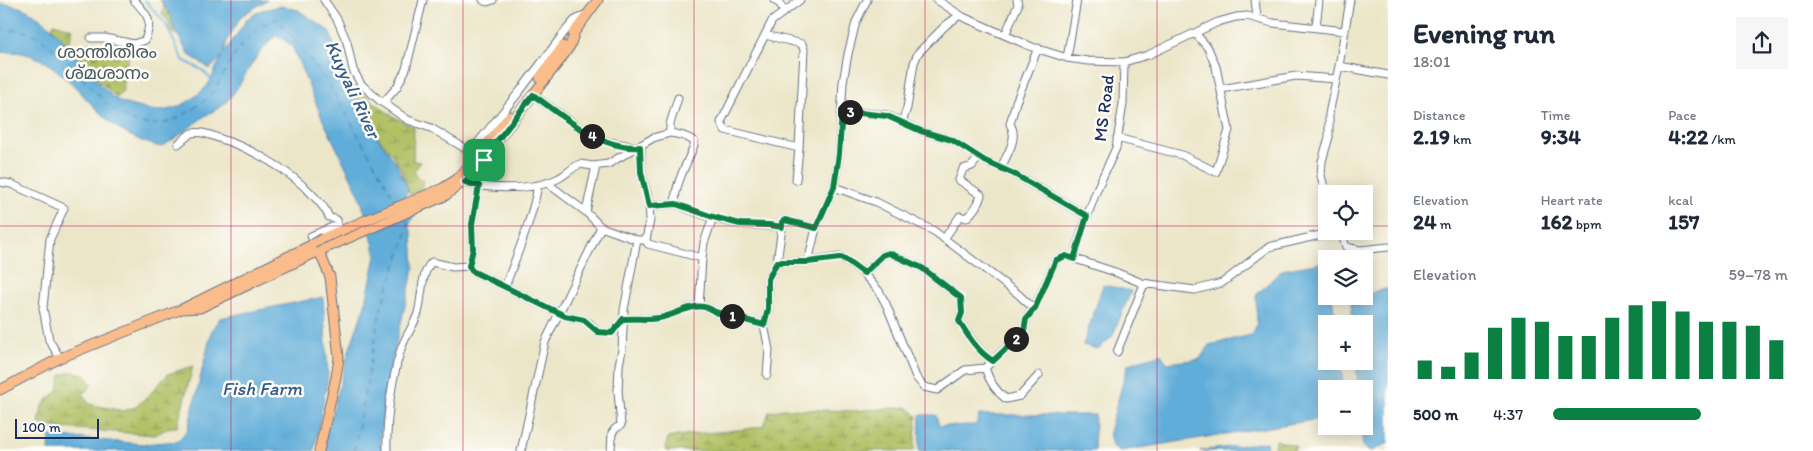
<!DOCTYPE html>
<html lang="en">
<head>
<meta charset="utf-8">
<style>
  :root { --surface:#fff; --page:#f6f6f7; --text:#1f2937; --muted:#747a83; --accent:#0b8043 }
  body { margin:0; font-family:Itim,"Noto Sans Malayalam",sans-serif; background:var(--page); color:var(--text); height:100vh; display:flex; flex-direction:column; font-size:19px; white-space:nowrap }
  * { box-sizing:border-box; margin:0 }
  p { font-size:16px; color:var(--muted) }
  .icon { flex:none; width:28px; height:28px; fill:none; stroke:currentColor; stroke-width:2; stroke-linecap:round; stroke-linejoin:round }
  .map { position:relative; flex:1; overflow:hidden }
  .details { display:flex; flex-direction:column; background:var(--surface); width:425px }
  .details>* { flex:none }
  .fabs { position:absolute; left:1318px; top:185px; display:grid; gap:10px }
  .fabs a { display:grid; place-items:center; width:55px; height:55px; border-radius:0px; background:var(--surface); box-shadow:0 2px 12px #0003; font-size:25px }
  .scale { position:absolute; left:15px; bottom:12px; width:84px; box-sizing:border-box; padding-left:5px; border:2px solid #1b2f5e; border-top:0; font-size:14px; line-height:18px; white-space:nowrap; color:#1b2f5e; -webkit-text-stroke:4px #fdfcf7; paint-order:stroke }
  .pin { position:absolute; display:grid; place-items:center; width:42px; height:42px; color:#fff; margin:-21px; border-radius:10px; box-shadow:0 2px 8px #0006 }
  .km { position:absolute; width:25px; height:25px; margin:-12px; border-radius:50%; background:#222; color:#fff; font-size:14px; line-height:25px; text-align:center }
  .round { display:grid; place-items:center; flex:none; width:52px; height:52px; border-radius:0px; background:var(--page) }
  .overview { display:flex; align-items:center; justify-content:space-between; height:85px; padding:0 25px }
  h1 { font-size:28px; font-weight:700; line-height:38px }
  .stats { display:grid; grid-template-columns:repeat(3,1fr); gap:8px; height:85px; padding:5px 25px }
  .stats div { display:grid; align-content:center }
  .stats b { font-size:21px; font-weight:700 }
  .stats small { font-size:14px; font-weight:400 }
  .stats p { font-size:14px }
  .chart { height:140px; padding:10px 25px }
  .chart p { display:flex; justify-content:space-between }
  .chart svg { width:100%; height:90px; margin-top:5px; stroke:var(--accent); stroke-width:6 }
  ul { padding:0 25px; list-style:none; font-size:16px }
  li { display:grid; grid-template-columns:80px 60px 1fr; align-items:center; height:38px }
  li i { height:12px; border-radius:6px; background:var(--accent) }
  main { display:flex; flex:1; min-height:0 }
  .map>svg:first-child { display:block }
  .wetland { fill:url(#wetland-marsh); stroke:#667860 }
  .cemetery { fill:url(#cemetery-stones); stroke:#667860 }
  .water { fill:#60add9; stroke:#3e6e9c }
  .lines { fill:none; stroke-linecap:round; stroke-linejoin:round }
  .stream { stroke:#60add9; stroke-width:2 }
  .ferry { stroke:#335b89; stroke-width:1; stroke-dasharray:6 5; stroke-linecap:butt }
  .minor-casing { stroke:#646f83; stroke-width:9 }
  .major-casing { stroke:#646f83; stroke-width:11 }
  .minor { stroke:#fff; stroke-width:7 }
  .major { stroke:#fabc8b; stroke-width:9 }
  .major-bridge-casing { stroke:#646f83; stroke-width:11; stroke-linecap:butt }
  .major-bridge { stroke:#fabc8b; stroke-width:9 }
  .route-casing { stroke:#fff; stroke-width:10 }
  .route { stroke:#0b8043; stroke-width:6 }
  .grid { fill:none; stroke:#c2185b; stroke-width:1; stroke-opacity:0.55 }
  .labels { text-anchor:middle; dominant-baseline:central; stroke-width:5; stroke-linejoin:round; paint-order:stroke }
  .park-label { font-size:18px; fill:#485a60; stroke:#fdfcf7 }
  .street-label { font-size:18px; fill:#1b2f5e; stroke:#fdfcf7 }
  .water-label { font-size:19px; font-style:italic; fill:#335b89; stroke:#fdfcf7 }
</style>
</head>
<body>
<main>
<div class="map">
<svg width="1388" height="451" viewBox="0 0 1388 451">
  <defs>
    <pattern id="wetland-marsh" width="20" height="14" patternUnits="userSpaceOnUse" patternTransform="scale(1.25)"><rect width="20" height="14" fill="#b0c063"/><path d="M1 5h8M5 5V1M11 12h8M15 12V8" fill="none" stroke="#8e9c55"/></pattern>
    <pattern id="cemetery-stones" width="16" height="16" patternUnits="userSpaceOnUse" patternTransform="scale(1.25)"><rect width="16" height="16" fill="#b0c063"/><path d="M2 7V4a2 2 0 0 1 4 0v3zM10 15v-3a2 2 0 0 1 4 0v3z" fill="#8e9c55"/></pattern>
  </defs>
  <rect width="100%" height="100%" fill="#fdfcf7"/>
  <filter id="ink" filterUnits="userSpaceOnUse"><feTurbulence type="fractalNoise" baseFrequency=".02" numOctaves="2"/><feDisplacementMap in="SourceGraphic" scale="10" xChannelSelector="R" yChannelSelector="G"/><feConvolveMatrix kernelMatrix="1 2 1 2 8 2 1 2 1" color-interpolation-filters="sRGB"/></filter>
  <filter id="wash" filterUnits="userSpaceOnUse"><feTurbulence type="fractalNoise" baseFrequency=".0096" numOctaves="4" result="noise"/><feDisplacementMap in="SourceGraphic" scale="20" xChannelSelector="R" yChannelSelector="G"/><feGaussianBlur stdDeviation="1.12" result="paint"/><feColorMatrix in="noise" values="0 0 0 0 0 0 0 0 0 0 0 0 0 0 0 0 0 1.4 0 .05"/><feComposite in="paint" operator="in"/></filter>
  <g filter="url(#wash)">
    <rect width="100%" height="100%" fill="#ece6c9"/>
    <path class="wetland" d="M166,0L180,22L177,35L169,31V22L162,14Z
      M54,23L73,29L68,46L52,28Z
      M357,86C373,104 392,117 414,127L413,161L420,162L414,172L418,178L423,180L422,190L410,195L401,169L392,154L377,136L378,133L352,87Z
      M193,366L177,427H170L155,435L62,428L45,426L39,423L42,407L47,400L58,391L61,375L71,372L84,374L92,385L83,394L89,404L123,411L136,407L149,395L168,374Z
      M907,407L917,416L914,451H666L665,449L668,438C701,431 732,433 764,426L769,412L784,409L854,411Z
      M1276,440L1296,446L1294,451H1273Z"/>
    <path class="cemetery" d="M92,42L130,48L122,92L117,98L93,75L76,55L83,45Z"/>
    <path class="water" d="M160,0H267L241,16L227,41L224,53L248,18L262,10L281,6L298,10L329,31L346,79L377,136L396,163L408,189L403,201L413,216L409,226L412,233L414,268L388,377L380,438L382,451H322L349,351L366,302L376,256L369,226L359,194L322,118L292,46L277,35C252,55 247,78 228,100C222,108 210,112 202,118C188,128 176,139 161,147C145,143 128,136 115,126C81,100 51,44 0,53V4C47,4 71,55 100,84C105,89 111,96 117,100C125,105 137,107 146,109C170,115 190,103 207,86C211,82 217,64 222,56L210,69L188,54L173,26L171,16Z
      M1326,262V296H1332L1336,324H1326V361H1340L1344,389H1326V418L1120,451L1112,446L1109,432L1128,364L1161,354L1167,363L1200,359L1209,345L1251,335L1257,325L1256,295L1282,270Z
      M1103,285L1131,291L1112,337L1098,349L1083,345Z
      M1388,289V443L1372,451H1368L1363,446L1361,426H1364V389H1358L1356,361H1364V324H1353L1351,303L1378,290Z
      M323,297L328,376L314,451H49L50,436L143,444L178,441L188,429L212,329L220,318Z
      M920,415H936L939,426L976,425L979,415H1095L1094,451H919Z
      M1266,442L1267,451H1200Z"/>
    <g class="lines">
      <path class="stream" d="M145,0L165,23L183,60L202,70L212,80"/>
      <path class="ferry" d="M0,29C10,30 21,30 30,33C49,37 89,87 106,103C132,127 161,133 191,110C197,106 204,102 209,96C233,67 237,32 278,19L329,84L397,203
        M354,451L380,312L409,226L405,218"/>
    </g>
  </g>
  <g filter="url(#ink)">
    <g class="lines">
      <defs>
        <path id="minor" d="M324,0L337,19L347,42L353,70L361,84L379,100L408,120L431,128L481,158
          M483,0L487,2L493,0
          M774,0L780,4L784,12
          M937,0L963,17L1032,47L1067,58
          M1255,0L1257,17
          M960,15L946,25L918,53L914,63L907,108L902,122L921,131L952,140L985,161L1014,174L1087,216
          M1316,27L1319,0
          M765,35L802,44L804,50L799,148
          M1005,35L1018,5L1017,0
          M91,38H105L134,44L145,40C153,20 148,15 134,0
          M1124,62L1148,55L1218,22L1236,17L1247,16L1273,23L1345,31
          M1339,66L1388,75
          M1221,89L1296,76L1336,79
          M533,95L591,136L609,142L636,147
          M383,103L397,87L406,69L423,0
          M842,111L887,115L902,122
          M670,133C679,134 686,136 694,141V145C689,160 672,189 676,204C695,213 718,220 739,224C753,226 768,225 782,227V222L785,220L816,228
          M1117,138L1182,155L1216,172L1229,130L1216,67L1208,48L1195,33
          M178,144L191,133C202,131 211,135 221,139C255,150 282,166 308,190C317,200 324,205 329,217L337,220V225L311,236L317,246
          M641,147V172L649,201L650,220L646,240L648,244L702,258L699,307
          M471,151L520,91L567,29L574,21L586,14
          M1001,168C1007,154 1019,138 1010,124L1016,102L1038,48
          M796,180L799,148L725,130L721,122L772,21L800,0
          M0,182L11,184L64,208L50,239L43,308L49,340L60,358
          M465,182C488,190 535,190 557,179C566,175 571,168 580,164L593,166L608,164L653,138L670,133V124L678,98
          M547,183L586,212L601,227L637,240H646
          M479,186L472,224L473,249L469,266L472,271L565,316L584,320L589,323L598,332L612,333L623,319C634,318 649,320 659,318C678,315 696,298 715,312L764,325L768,309V279L777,262L782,227
          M834,187L876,202L934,231L1018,294L1034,309
          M1326,194L1321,176L1322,161L1329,137V114L1339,66L1350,0
          M649,206L676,204
          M586,212L596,166
          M1341,231L1346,247L1360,250L1388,247
          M944,239L960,216L966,218C973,212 979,204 981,195L959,180L963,169L972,166L979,157
          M702,258L704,243L713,217
          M1074,259L1082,230L1098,187L1116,148L1123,104L1124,62L1088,61L1067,58L1077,0
          M777,262H808L840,257L860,270L879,291L886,304L916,377L924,387L937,390L965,370L985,368
          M808,262L816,228L834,187L839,154L843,82L848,54L856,22L867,0
          M864,273L883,255L889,253L922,268L961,298L962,313L959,321C968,335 978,352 993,361
          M505,287C517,254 532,220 538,185
          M764,325L769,350L767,375
          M1117,352L1144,284
          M1039,375L1020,396L1006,399C995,391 989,380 985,368L1024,331L1026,319L1035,307L1056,260L1066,256L1115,272L1142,283L1195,290L1222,283L1269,247L1337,231
          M387,451C386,421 390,392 397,363C399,357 400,350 403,344C407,334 414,325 418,313C422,299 421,271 432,262L453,267L469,266
          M521,451L545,342L601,227
          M611,451L612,433L615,429L621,425L618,391L619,365L622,350L624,310L637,240"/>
        <path id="major" d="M573,34L598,0
          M540,78L563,46
          M482,150L510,116
          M323,238L443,188L454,181L468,168
          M182,309L200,308L319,251L445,196L468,178L561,59L570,46L575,31
          M0,390L60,358L182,309L313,244
          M319,451L336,377L339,358L330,277L319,251"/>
      </defs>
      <use href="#minor" class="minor-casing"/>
      <use href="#major" class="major-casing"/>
      <use href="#minor" class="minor"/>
      <use href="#major" class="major"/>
      <defs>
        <path id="major-bridge" d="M468,168L482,150
          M313,244L323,238"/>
      </defs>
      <use href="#major-bridge" class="major-bridge-casing"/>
      <use href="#major-bridge" class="major-bridge"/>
    </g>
  </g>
  <g class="lines" filter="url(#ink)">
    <defs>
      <path id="route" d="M533,95C565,117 599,150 640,147L641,172L649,206L676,204L713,217L740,224L769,225L782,227V222L785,220L816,228L834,187L839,154L842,111L887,116L921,131L952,140L985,161L1014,174L1087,216L1074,259L1066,256L1056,260L1035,308L1026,319L1024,332L993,361C978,352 968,336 959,321L962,313L961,298L922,268L889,253L883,255L864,273L845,259L840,258L808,262H777L768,279V309L764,325L715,312C697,298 678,315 659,318C649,320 634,318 623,319L612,333L598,332L584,320L565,316L472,271L469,266L473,249L472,224L479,186L465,182Z"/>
    </defs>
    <use href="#route" class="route-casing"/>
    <use href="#route" class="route"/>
  </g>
  <path class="grid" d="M231,0V451M463,0V451M694,0V451M925,0V451M1157,0V451M0,226H1326M1364,226H1388"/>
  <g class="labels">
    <g class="park-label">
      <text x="107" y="52">ശാന്തിതീരം<tspan x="107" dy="21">ശ്മശാനം</tspan></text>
    </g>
    <g class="street-label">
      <text transform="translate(1104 108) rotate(-83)">MS Road</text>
    </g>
    <g class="water-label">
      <text transform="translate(353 89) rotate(65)">Kuyyali River</text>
      <text x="262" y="388">Fish Farm</text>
    </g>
  </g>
</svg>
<div class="fabs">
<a><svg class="icon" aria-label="locate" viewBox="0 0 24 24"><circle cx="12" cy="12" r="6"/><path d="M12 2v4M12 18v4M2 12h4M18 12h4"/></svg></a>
<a><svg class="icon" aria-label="layers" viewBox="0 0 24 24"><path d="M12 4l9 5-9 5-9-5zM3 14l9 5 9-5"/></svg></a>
<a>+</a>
<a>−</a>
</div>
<div class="scale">100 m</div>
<div class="pin" style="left:484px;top:160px;background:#1e9e55"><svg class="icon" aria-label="arrive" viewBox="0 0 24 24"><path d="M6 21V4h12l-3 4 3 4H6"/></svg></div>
<b class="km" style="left:732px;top:316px">1</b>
<b class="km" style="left:1016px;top:339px">2</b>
<b class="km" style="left:850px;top:112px">3</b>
<b class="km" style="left:592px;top:136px">4</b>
</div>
<section class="details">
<div class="overview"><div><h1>Evening run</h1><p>18:01</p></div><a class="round"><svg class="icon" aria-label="share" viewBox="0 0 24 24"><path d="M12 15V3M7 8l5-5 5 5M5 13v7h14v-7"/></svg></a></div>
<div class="stats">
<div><p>Distance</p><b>2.19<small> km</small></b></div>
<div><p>Time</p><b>9:34</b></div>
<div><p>Pace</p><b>4:22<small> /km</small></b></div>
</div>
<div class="stats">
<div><p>Elevation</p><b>24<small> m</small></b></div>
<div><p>Heart rate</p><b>162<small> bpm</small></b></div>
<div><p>kcal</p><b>157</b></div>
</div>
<div class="chart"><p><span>Elevation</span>59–78 m</p>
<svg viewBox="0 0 160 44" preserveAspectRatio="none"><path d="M5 44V35M15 44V38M25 44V31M35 44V19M45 44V14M55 44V16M65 44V23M75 44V23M85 44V14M95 44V8M105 44V6M115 44V11M125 44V16M135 44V16M145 44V18M155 44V25"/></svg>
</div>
<ul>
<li><b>500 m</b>4:37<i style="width:63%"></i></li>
</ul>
</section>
</main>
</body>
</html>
